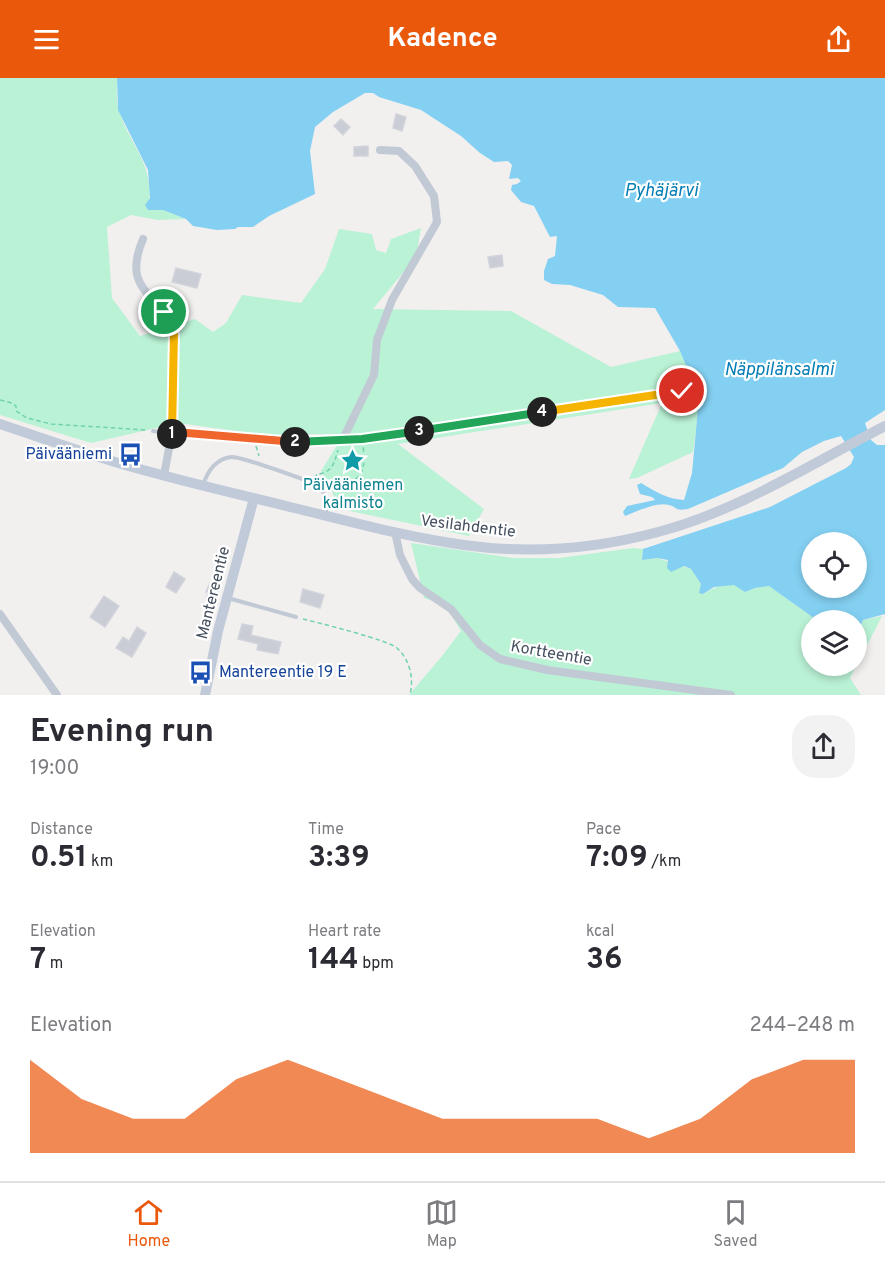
<!DOCTYPE html>
<html lang="en">
<head>
<meta charset="utf-8">
<style>
  :root { --surface:#fff; --page:#f2f2f3; --text:#2b2b33; --muted:#7c7c81; --line:#e1e1e2; --accent:#ea580c }
  body { margin:0; font-family:Overpass,sans-serif; background:var(--page); color:var(--text); height:100vh; display:flex; flex-direction:column; font-size:22px; white-space:nowrap }
  * { box-sizing:border-box; margin:0 }
  p { font-size:20px; color:var(--muted) }
  .icon { flex:none; width:33px; height:33px; fill:none; stroke:currentColor; stroke-width:2; stroke-linecap:round; stroke-linejoin:round }
  .map { position:relative; height:617px; overflow:hidden }
  .side { display:flex; flex-direction:column; background:var(--surface); flex:1 }
  .side>* { flex:none }
  .fabs { position:absolute; left:801px; top:454px; display:grid; gap:12px }
  .fabs a { display:grid; place-items:center; width:66px; height:66px; border-radius:50%; background:var(--surface); box-shadow:0 3px 9px #0003; font-size:30px }
  .pin { position:absolute; display:grid; place-items:center; width:51px; height:51px; color:#fff; margin:-26px; border:3px solid #fff; border-radius:50%; box-shadow:0 2px 6px #0007 }
  .km { position:absolute; width:30px; height:30px; margin:-15px; border-radius:50%; background:#222; color:#fff; font-size:16px; line-height:30px; text-align:center }
  .round { display:grid; place-items:center; flex:none; width:63px; height:63px; border-radius:24px; background:var(--page) }
  .overview { display:flex; align-items:center; justify-content:space-between; height:102px; padding:0 30px }
  h1 { font-size:33px; font-weight:700; line-height:45px }
  .stats { display:grid; grid-template-columns:repeat(3,1fr); gap:9px; height:102px; padding:6px 30px }
  .stats div { display:grid; align-content:center }
  .stats b { font-size:30px; font-weight:700 }
  .stats small { font-size:16px; font-weight:400 }
  .stats p { font-size:16px }
  .chart { height:168px; padding:12px 30px }
  .chart p { display:flex; justify-content:space-between }
  .chart svg { width:100%; height:108px; margin-top:6px; fill:var(--accent); opacity:.7 }
  header { display:flex; justify-content:space-between; align-items:center; height:78px; padding:0 30px; background:var(--accent); color:#fff; font-size:27px; font-weight:700 }
  .dock { display:flex; justify-content:space-around; align-items:center; height:84px; border-top:2px solid var(--line); background:var(--surface); font-size:16px; color:var(--muted) }
  .dock a { display:grid; justify-items:center; gap:3px }
  .dock .selected { color:var(--accent) }
  .map>svg:first-child { display:block }
  .green { fill:#baf2d5 }
  .water { fill:#84d0f2; fill-rule:evenodd }
  .building { fill:#cacdd5; stroke:#d2d4db; stroke-width:1.5 }
  .lines { fill:none; stroke-linecap:round; stroke-linejoin:round }
  .path { stroke:#70d3ac; stroke-width:1.5; stroke-dasharray:4.5 3; stroke-linecap:butt }
  .lane { stroke:#c1c9d5; stroke-width:4 }
  .street { stroke:#c1c9d5; stroke-width:8 }
  .secondary { stroke:#c0cad9; stroke-width:10 }
  .split-1-casing { stroke:#fff; stroke-width:12 }
  .split-2-casing { stroke:#fff; stroke-width:12 }
  .split-3-casing { stroke:#fff; stroke-width:12 }
  .split-4-casing { stroke:#fff; stroke-width:12 }
  .split-5-casing { stroke:#fff; stroke-width:12 }
  .split-1 { stroke:#f5b400; stroke-width:8 }
  .split-2 { stroke:#f0652b; stroke-width:8 }
  .split-3 { stroke:#22a559; stroke-width:8 }
  .split-4 { stroke:#22a559; stroke-width:8 }
  .split-5 { stroke:#f5b400; stroke-width:8 }
  .labels { text-anchor:middle; dominant-baseline:central; stroke-width:4.5; stroke-linejoin:round; paint-order:stroke }
  .transit-label { font-size:16px; fill:#164399; stroke:#fff; text-anchor:end }
  .culture-label { font-size:16px; fill:#0d838f; stroke:#fff }
  .street-label { font-size:16px; fill:#45505e; stroke:#fff }
  .water-label { font-size:18px; font-style:italic; fill:#027db4; stroke:#fff }
</style>
</head>
<body>
<header><svg class="icon" aria-label="menu" viewBox="0 0 24 24"><path d="M4 6h16M4 12h16M4 18h16"/></svg>Kadence<svg class="icon" aria-label="share" viewBox="0 0 24 24"><path d="M12 15V3M7 8l5-5 5 5M5 13v7h14v-7"/></svg></header>
<div class="map">
<svg width="885" height="617" viewBox="0 0 885 617">
  <rect width="100%" height="100%" fill="#f2efef"/>
  <path class="green" d="M0,0H117C117,10 116,24 119,33C132,72 156,87 148,132H163L186,141L158,142L131,137L107,149L112,220L140,258L195,241L213,254L226,245L242,217L301,225L325,191L339,151L372,156L376,172L386,175L391,161L421,150L416,179L373,231L511,233L611,289L680,273L700,319L693,374L637,400L629,401L662,325L398,366L484,431L469,458L350,433L337,424L321,393L344,356L265,357L178,345L91,365L0,337Z
    M411,465L513,480H559L633,470L643,471L642,482L657,480L691,491L701,506L700,515L704,516C715,508 734,501 745,514L755,510L769,508L818,543H812V588H856L850,600L861,617H409L442,578L461,553L445,527L424,520Z
    M882,538L857,587V548L860,549L863,542Z"/>
  <path class="water" d="M117,0H885V332L865,345L871,362L877,367H885V536L863,542L860,549L857,548L856,543H818L769,508L755,510L745,514L734,507L714,509L703,516L699,515L701,506L691,491L684,488L671,494L667,490L668,482L657,480L642,482L643,471L770,429L846,390L851,386L854,379L841,358L824,363L802,374L783,390L688,431C674,433 679,430 669,427C657,423 636,434 625,438L623,434L627,428L655,422L652,419L640,416L637,407L641,405C656,414 667,421 684,422L692,395L699,319L680,273L655,230L618,229L603,217L570,207L552,206L544,202V193L548,181L555,178L557,158L550,159L534,128L521,124L511,112L512,107L517,106L521,103L518,100L509,101L512,87L508,83L494,84L480,75L461,58L421,32L379,19L373,15H365L333,34L315,49L310,73L315,116L269,138L253,149H238L235,151L217,152L193,148L186,141L163,132H148L145,127L150,120L148,92L118,32ZM812,465H856V510H812Z"/>
  <path class="building" d="M396,36L406,39L402,53L393,50Z
    M341,41L350,49L343,57L334,48Z
    M368,68V78H354V69Z
    M502,177L503,188L490,190L488,179Z
    M176,190L201,196L197,210L172,204Z
    M174,494L185,501L176,515L166,509Z
    M210,505L220,509L213,525L206,522L208,515L206,514Z
    M303,511L324,517L320,530L300,524Z
    M104,518L119,528L105,549L90,539Z
    M242,546L253,548L251,557L281,564L278,576L257,572L258,566L238,561Z
    M137,549L146,555L132,579L116,570L123,559L129,563Z"/>
  <g class="lines">
    <path class="path" d="M0,322L12,325L16,328V333L27,340L51,346L146,352
      M256,368L259,378
      M314,400C321,392 314,398 323,395C334,391 335,382 338,372
      M327,411C358,402 367,402 363,367
      M303,541C319,545 388,562 397,570C410,582 414,600 410,617"/>
    <path class="lane" d="M153,353L172,356
      M341,363L362,361L682,313
      M203,407C208,392 216,381 231,379C241,378 302,401 316,406C327,415 327,423 326,437
      M228,520L296,539"/>
    <path class="street" d="M143,161C120,216 162,214 174,254L172,356
      M164,397L171,360L175,354L285,364L341,363L344,359L374,297L377,262L392,222L437,144L434,118L415,88L399,73L380,72
      M395,454L400,477L412,501L420,510L451,531L480,567L500,581L547,592L731,617
      M0,536L57,617"/>
    <path class="secondary" d="M0,346C38,359 76,372 115,384C172,401 229,414 286,428C345,442 404,459 464,467C528,476 595,471 658,454C738,433 811,386 885,348
      M205,617L218,553L254,420"/>
  </g>
  <g class="lines">
    <defs>
      <path id="split-1" d="M164,234L170,242L174,254L172,356"/>
      <path id="split-2" d="M172,356L175,354L295,364"/>
      <path id="split-3" d="M295,364L362,361L419,353"/>
      <path id="split-4" d="M419,353L542,334"/>
      <path id="split-5" d="M542,334L682,313"/>
    </defs>
    <use href="#split-1" class="split-1-casing"/>
    <use href="#split-2" class="split-2-casing"/>
    <use href="#split-3" class="split-3-casing"/>
    <use href="#split-4" class="split-4-casing"/>
    <use href="#split-5" class="split-5-casing"/>
    <use href="#split-1" class="split-1"/>
    <use href="#split-2" class="split-2"/>
    <use href="#split-3" class="split-3"/>
    <use href="#split-4" class="split-4"/>
    <use href="#split-5" class="split-5"/>
  </g>
  <defs>
    <symbol id="bus-bare" viewBox="-9 -9 18 18"><path d="M-5-6H5V4H4V6H2V4H-2V6H-4V4H-5ZM-3.5-4V0h7V-4ZM-3.5 1.2v1.5H-2V1.2ZM2 1.2v1.5H3.5V1.2Z" fill="#1a4fb4" stroke="#fff" stroke-width="2.5" paint-order="stroke"/></symbol>
    <symbol id="sight-bare" viewBox="-9 -9 18 18"><path d="M0-6L1.8-2.2L6-1.7L2.9 1.2L3.7 5.4L0 3.3L-3.7 5.4L-2.9 1.2L-6-1.7L-1.8-2.2Z" fill="#0f9aa8" stroke="#fff" stroke-width="2.5" paint-order="stroke"/></symbol>
  </defs>
  <g fill-rule="evenodd">
    <use href="#bus-bare" x="114" y="360" width="33" height="33"/>
    <use href="#sight-bare" x="336" y="366" width="33" height="33"/>
    <use href="#bus-bare" x="184" y="578" width="33" height="33"/>
  </g>
  <g class="labels">
    <g class="transit-label">
      <text x="112" y="377">Päivääniemi</text>
      <text x="219" y="595" text-anchor="start">Mantereentie 19 E</text>
    </g>
    <g class="culture-label">
      <text x="353" y="408">Päivääniemen<tspan x="353" dy="18">kalmisto</tspan></text>
    </g>
    <g class="street-label">
      <text transform="translate(468 449) rotate(7)">Vesilahdentie</text>
      <text transform="translate(214 515) rotate(-76)">Mantereentie</text>
      <text transform="translate(551 576) rotate(10)">Kortteentie</text>
    </g>
    <g class="water-label">
      <text x="661" y="113">Pyhäjärvi</text>
      <text x="779" y="292">Näppilänsalmi</text>
    </g>
  </g>
</svg>
<div class="fabs">
<a><svg class="icon" aria-label="locate" viewBox="0 0 24 24"><circle cx="12" cy="12" r="6"/><path d="M12 2v4M12 18v4M2 12h4M18 12h4"/></svg></a>
<a><svg class="icon" aria-label="layers" viewBox="0 0 24 24"><path d="M12 4l9 5-9 5-9-5zM3 14l9 5 9-5"/></svg></a>
</div>
<div class="pin" style="left:164px;top:234px;background:#1e9e55"><svg class="icon" aria-label="arrive" viewBox="0 0 24 24"><path d="M6 21V4h12l-3 4 3 4H6"/></svg></div>
<div class="pin" style="left:682px;top:313px;background:#d93025"><svg class="icon" aria-label="check" viewBox="0 0 24 24"><path d="M5 12l5 5 9-10"/></svg></div>
<b class="km" style="left:172px;top:356px">1</b>
<b class="km" style="left:295px;top:364px">2</b>
<b class="km" style="left:419px;top:353px">3</b>
<b class="km" style="left:542px;top:334px">4</b>
</div>
<section class="side">
<div class="overview"><div><h1>Evening run</h1><p>19:00</p></div><a class="round"><svg class="icon" aria-label="share" viewBox="0 0 24 24"><path d="M12 15V3M7 8l5-5 5 5M5 13v7h14v-7"/></svg></a></div>
<div class="stats">
<div><p>Distance</p><b>0.51<small> km</small></b></div>
<div><p>Time</p><b>3:39</b></div>
<div><p>Pace</p><b>7:09<small> /km</small></b></div>
</div>
<div class="stats">
<div><p>Elevation</p><b>7<small> m</small></b></div>
<div><p>Heart rate</p><b>144<small> bpm</small></b></div>
<div><p>kcal</p><b>36</b></div>
</div>
<div class="chart"><p><span>Elevation</span>244–248 m</p>
<svg viewBox="0 0 160 44" preserveAspectRatio="none"><path d="M0 44V6L10 22L20 30L30 30L40 14L50 6L60 14L70 22L80 30L90 30L100 30L110 30L120 38L130 30L140 14L150 6L160 6V44z"/></svg>
</div>
</section>
<nav class="dock">
<a class="selected"><svg class="icon" aria-label="home" viewBox="0 0 24 24"><path d="M3 11l9-7 9 7M6 9v11h12V9"/></svg>Home</a>
<a><svg class="icon" aria-label="map" viewBox="0 0 24 24"><path d="M3 6l6-2 6 2 6-2v14l-6 2-6-2-6 2zM9 4v14M15 6v14"/></svg>Map</a>
<a><svg class="icon" aria-label="saved" viewBox="0 0 24 24"><path d="M7 4h10v16l-5-4-5 4z"/></svg>Saved</a>
</nav>
</body>
</html>
